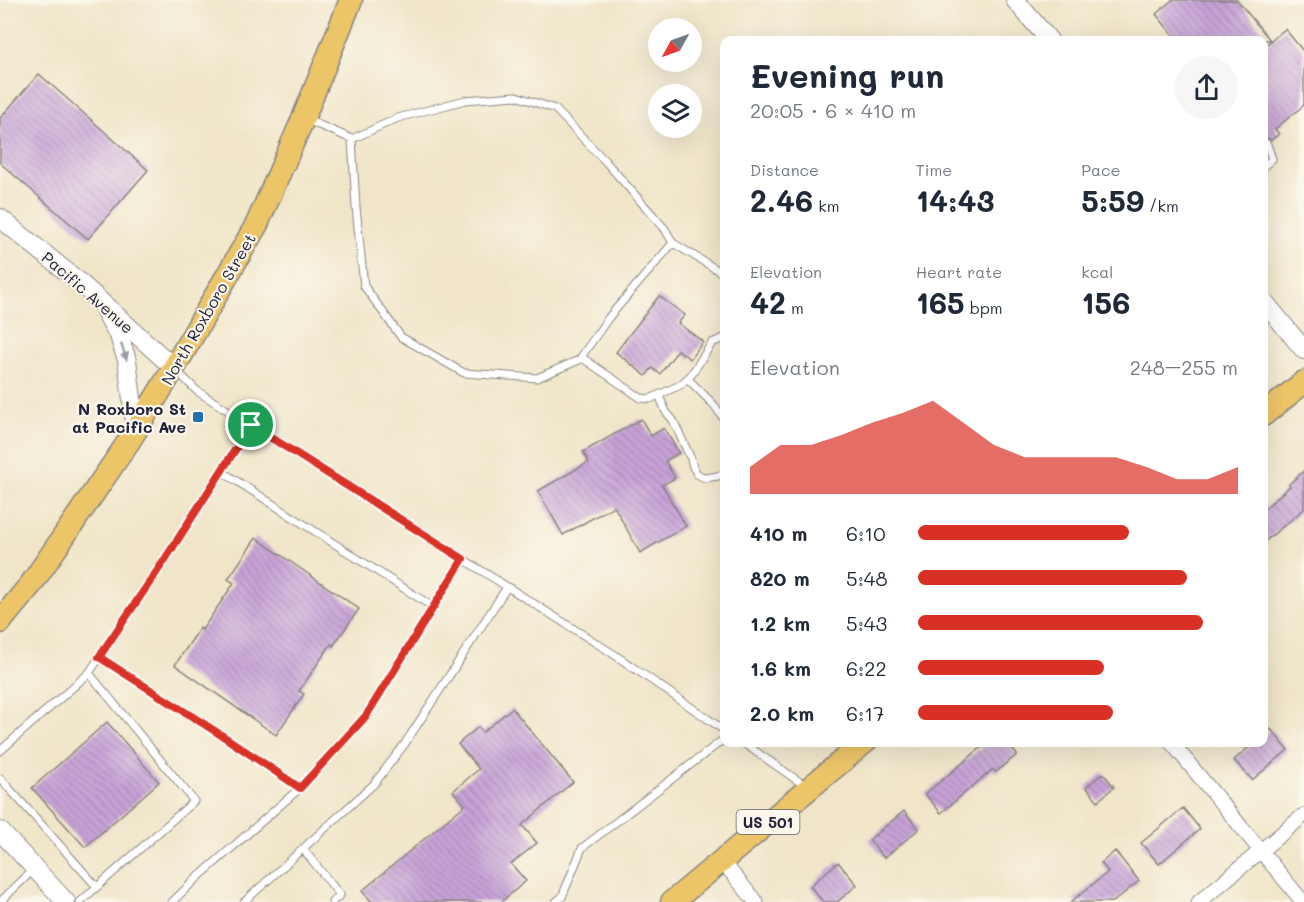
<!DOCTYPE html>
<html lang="en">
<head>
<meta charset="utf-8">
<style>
  :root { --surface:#fff; --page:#f6f6f7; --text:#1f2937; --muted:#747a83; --accent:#d93025 }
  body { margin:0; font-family:Mali,sans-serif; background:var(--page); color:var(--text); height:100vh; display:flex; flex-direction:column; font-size:22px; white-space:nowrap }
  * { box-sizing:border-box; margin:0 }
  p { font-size:20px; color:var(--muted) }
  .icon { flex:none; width:33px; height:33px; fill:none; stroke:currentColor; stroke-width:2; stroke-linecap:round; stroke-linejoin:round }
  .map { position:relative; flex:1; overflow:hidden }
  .drawer { position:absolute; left:720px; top:36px; width:548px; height:711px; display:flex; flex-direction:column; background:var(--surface); border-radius:12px; box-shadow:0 6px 24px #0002 }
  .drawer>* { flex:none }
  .needle { width:39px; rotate:230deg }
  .fabs { position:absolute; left:648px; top:18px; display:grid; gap:12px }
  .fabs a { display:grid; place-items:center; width:54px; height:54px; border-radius:50%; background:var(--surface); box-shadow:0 6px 24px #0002; font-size:30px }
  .pin { position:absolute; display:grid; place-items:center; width:51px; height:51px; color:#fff; margin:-26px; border:3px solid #fff; border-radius:50%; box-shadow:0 2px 6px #0007 }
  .round { display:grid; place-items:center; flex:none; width:63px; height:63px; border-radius:32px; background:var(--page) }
  .overview { display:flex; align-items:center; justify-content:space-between; height:102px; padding:0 30px }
  h1 { font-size:33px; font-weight:700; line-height:45px }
  .metrics { display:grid; grid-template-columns:repeat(3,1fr); gap:9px; height:102px; padding:6px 30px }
  .metrics div { display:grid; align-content:center }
  .metrics b { font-size:30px; font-weight:700 }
  .metrics small { font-size:16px; font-weight:400 }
  .metrics p { font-size:16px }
  .chart { height:168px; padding:12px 30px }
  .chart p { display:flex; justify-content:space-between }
  .chart svg { width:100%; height:108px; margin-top:6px; fill:var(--accent); opacity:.7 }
  ul { padding:0 30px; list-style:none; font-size:20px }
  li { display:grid; grid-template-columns:96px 72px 1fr; align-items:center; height:45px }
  li i { height:15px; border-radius:8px; background:var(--accent) }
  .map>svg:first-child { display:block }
  .building { fill:url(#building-back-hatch) }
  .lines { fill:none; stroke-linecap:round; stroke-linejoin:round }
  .service-casing { stroke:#898482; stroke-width:9 }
  .minor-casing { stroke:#898482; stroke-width:16 }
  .tertiary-casing { stroke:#898482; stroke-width:20 }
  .primary-casing { stroke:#898482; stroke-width:25 }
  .trunk-casing { stroke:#898482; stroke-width:25 }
  .service { stroke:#fff; stroke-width:7 }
  .minor { stroke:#fff; stroke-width:14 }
  .tertiary { stroke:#fff; stroke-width:18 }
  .primary { stroke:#edc569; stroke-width:22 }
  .trunk { stroke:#edc569; stroke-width:22 }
  .oneway { fill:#9c9ca7 }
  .route-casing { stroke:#fff; stroke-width:12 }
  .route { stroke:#d93025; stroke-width:8 }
  .poi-dot { fill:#1f6fb2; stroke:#fbf7ec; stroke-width:2 }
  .labels { text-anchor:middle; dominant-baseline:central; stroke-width:4.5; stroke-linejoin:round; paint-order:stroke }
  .shield { fill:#fbf7ec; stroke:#636270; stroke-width:1.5 }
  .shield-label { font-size:15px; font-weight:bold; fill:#22223b }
  .street-label { font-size:16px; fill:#22223b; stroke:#fbf7ec }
  .poi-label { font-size:16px; font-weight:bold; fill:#22223b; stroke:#fbf7ec; text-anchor:end }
</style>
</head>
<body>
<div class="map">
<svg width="1304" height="902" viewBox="0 0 1304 902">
  <defs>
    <pattern id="building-back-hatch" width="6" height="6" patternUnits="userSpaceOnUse" patternTransform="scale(1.5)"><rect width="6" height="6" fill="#c8a3d8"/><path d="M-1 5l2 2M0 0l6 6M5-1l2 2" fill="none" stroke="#a284b0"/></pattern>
  </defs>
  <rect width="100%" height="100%" fill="#fbf7ec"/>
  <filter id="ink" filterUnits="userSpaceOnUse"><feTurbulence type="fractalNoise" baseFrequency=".0167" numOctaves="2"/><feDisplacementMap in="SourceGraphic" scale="12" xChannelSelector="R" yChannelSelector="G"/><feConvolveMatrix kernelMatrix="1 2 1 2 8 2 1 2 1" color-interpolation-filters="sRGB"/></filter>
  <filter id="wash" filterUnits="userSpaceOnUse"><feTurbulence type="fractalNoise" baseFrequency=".008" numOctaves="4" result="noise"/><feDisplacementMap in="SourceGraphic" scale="24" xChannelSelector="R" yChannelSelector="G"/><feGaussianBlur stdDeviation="1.35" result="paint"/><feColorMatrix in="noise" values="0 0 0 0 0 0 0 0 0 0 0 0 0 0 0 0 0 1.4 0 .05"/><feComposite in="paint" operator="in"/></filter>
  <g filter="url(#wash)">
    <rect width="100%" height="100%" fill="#f0e5c8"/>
    <g id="blocks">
      <path class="building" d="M1172,0H1237L1270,40H1177L1156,14Z
        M1285,29L1304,52V105L1275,129L1279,134L1271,140L1268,138L1263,140V47Z
        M39,74L148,170L88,239L0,163V118Z
        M659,296L685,315L678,323L703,342L690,359L678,350L660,374L652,368L646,376L616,352Z
        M641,419L651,436L664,428L679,453L665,461L675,478L662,485L686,526L640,553L614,506L563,535L538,491L589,462L583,452Z
        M1304,471V509L1263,543V510L1290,486L1289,484Z
        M256,538L359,609L333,646L331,644L299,691L304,694L276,735L175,665L200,628L202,630L234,583L228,579Z
        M512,708L573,782L522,825L537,843L511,864L526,881L501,902H372L362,891L465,805L453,791L479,769L458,744L478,727L483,732Z
        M107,722L159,782L85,847L32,788Z
        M1271,729L1288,750L1252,780L1234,760L1255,742H1263V736Z
        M988,742H1007L1017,755L996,772L993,769L941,813L925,794Z
        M1103,773L1114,787L1098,801L1086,787Z
        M1183,808L1200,829L1159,864L1141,843Z
        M904,811L919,829L884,858L869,840Z
        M1115,851L1139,881L1113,902H1071L1108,872L1101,863Z
        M838,862L857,885L837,902H823L810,886Z"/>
    </g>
  </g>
  <g filter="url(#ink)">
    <use href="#blocks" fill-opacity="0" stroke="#898482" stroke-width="1.5"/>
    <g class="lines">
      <defs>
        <path id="service" d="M305,119L352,139L398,118L465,100L516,96L555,109L606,162L665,229L673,243L609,317L579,360L537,378L464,373L401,337L364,286L356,207L352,139
          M1263,167L1272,159L1267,144
          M673,243L724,274
          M581,357L641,398L650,399L680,385L691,375L712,343L724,338
          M176,370L197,391L612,653L724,730
          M688,379L714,405L724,419
          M659,395L666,412L673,420L691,459L693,467L697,474L705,478L718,476L724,474
          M221,471L433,607
          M99,657L229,740L300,788
          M89,673L194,801L97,887
          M742,742L807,787
          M0,751L89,673L164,561L251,425
          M0,778L97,887L80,902
          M303,849L340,895L332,902
          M0,902L35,868
          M172,902L195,880L300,788L366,716L463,559
          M244,902L374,784L404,745L507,587
          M556,902L562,897L582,848L724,739"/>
        <path id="minor" d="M1171,742L1303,902
          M722,861L756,902
          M1199,902L1304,815"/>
        <path id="tertiary" d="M1015,0L1049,40
          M0,218L78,281L174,368
          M1263,300L1304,350
          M105,311L119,336L127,360L136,431
          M0,831L66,902"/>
        <path id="primary" d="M0,622L32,583L129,441L174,368L257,224L303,119L351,0"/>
        <path id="trunk" d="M1263,415L1304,382
          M672,902L865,742"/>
      </defs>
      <use href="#service" class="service-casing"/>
      <use href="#minor" class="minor-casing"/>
      <use href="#tertiary" class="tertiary-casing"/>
      <use href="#primary" class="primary-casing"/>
      <use href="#trunk" class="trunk-casing"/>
      <use href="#service" class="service"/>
      <use href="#minor" class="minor"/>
      <use href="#tertiary" class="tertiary"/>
      <use href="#primary" class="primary"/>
      <use href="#trunk" class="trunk"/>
    </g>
    <defs><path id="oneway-solid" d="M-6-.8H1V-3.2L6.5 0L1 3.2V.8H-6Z" transform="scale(1.5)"/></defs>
    <use class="oneway" href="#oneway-solid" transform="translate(124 352) rotate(71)"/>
  </g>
  <g class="lines" filter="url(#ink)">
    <defs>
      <path id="route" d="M251,425L463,559L366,716L300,788L229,740L99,657L164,561Z"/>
    </defs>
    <use href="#route" class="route-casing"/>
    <use href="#route" class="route"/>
  </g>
  <rect class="poi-dot" x="192" y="411" width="12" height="12" rx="3"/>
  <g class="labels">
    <rect class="shield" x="736.5" y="810" width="63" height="24" rx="4.5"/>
    <g class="shield-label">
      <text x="768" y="822">US 501</text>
    </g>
    <g class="street-label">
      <text transform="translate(88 292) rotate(41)">Pacific Avenue</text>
      <text transform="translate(208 309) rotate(-60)">North Roxboro Street</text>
    </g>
    <g class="poi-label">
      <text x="186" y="408">N Roxboro St<tspan x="186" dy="18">at Pacific Ave</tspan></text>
    </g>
  </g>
</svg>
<div class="fabs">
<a><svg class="needle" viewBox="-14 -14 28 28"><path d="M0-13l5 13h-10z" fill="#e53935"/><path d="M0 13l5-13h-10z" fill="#747a83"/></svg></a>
<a><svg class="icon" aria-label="layers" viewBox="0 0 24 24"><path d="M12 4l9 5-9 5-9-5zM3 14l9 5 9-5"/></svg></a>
</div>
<div class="pin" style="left:251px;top:425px;background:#1e9e55"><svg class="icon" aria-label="arrive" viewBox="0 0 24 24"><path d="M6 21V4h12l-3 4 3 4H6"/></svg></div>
<section class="drawer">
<div class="overview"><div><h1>Evening run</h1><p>20:05 · 6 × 410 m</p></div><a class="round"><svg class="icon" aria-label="share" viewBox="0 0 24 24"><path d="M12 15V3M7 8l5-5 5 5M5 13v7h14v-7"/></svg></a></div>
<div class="metrics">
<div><p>Distance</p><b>2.46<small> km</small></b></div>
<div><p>Time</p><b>14:43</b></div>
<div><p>Pace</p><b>5:59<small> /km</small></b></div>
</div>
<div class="metrics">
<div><p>Elevation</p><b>42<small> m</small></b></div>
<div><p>Heart rate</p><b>165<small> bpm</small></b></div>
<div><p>kcal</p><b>156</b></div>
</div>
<div class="chart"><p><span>Elevation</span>248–255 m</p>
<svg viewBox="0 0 160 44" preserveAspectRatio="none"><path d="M0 44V33L10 24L20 24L30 20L40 15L50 11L60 6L70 15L80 24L90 29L100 29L110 29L120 29L130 33L140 38L150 38L160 33V44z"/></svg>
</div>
<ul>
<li><b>410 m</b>6:10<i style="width:66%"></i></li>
<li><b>820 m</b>5:48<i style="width:84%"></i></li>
<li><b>1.2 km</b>5:43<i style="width:89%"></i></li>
<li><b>1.6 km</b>6:22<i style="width:58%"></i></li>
<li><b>2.0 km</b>6:17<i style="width:61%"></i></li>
</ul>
</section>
</div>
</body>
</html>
